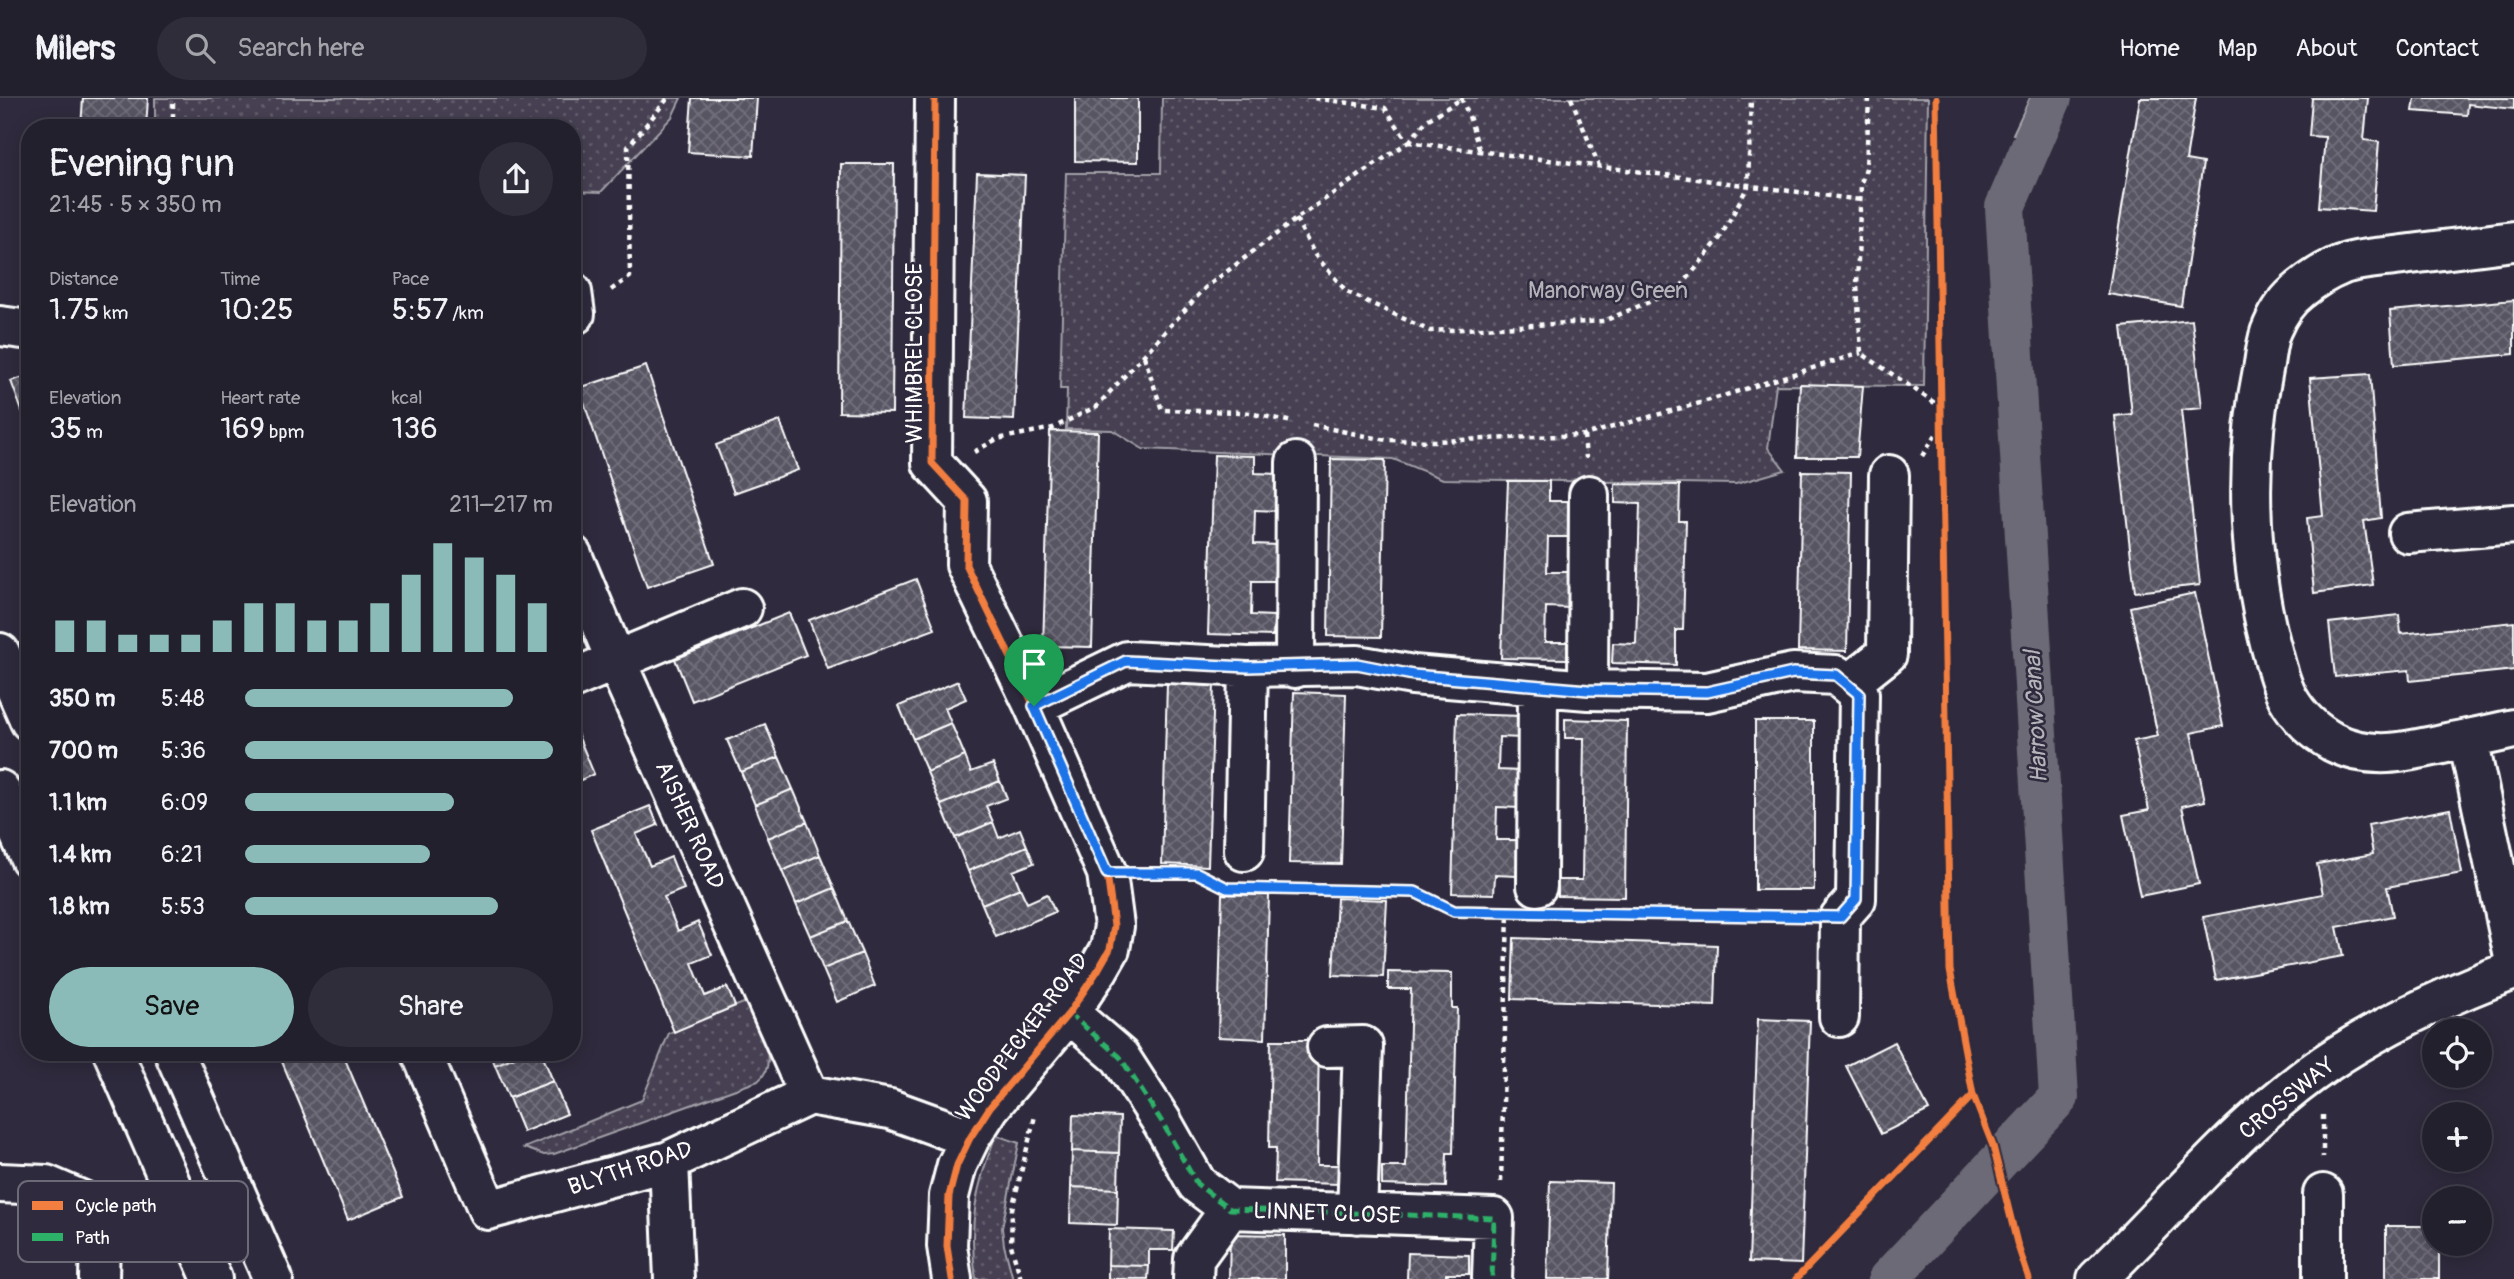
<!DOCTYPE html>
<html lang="en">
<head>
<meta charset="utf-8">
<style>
  :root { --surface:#23202e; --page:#2f2d3a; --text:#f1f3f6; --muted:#a3a3aa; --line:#403e4a; --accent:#8bbbb9 }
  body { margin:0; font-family:Pangolin,sans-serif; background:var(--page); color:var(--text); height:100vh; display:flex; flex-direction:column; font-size:26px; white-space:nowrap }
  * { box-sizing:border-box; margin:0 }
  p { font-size:23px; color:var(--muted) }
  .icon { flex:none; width:38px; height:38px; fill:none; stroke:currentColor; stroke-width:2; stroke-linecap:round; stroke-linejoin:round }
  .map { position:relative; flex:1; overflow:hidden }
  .drawer { position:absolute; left:21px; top:21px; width:560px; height:942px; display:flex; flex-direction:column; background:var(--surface); border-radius:28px; box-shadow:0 4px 18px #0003,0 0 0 2px var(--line) }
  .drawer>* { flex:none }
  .buttons { position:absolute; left:2422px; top:920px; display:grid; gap:14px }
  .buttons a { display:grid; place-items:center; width:70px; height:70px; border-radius:50%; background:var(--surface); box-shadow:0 4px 18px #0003,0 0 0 2px var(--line); font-size:35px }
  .pin { position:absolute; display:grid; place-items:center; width:60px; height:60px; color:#fff; margin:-72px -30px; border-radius:50% 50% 50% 0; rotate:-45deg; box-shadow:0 0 7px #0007 }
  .pin .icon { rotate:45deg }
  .round { display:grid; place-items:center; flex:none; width:74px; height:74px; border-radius:37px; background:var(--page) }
  .headline { display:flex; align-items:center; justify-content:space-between; height:119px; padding:0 28px }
  h1 { font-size:38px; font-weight:600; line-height:52px }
  .stats { display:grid; grid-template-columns:repeat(3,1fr); gap:10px; height:119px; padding:7px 28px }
  .stats div { display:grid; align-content:center }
  .stats b { font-size:30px; font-weight:600 }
  .stats small { font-size:19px; font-weight:400 }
  .stats p { font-size:19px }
  .chart { height:196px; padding:14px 28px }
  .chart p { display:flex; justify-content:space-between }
  .chart svg { width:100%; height:126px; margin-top:7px; stroke:var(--accent); stroke-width:6 }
  .cta { display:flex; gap:14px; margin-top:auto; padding:14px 28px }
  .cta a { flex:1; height:80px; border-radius:42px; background:var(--accent); color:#111; font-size:28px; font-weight:600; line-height:80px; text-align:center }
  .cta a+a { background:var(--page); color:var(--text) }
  ul { padding:0 28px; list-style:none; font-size:23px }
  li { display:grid; grid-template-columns:112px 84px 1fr; align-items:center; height:52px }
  li i { height:18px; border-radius:9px; background:var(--accent) }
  header { display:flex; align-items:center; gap:42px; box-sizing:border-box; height:98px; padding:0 35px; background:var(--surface); border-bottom:2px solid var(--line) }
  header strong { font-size:33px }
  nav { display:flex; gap:38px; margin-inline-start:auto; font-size:24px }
  .search { width:490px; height:63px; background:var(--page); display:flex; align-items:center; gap:18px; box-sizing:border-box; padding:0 24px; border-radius:38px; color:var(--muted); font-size:26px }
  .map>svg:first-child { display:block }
  .grass { fill:url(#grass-dots); stroke:#a2a0a8; stroke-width:2 }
  .water { fill:url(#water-waves); stroke:#a7a6ad; stroke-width:2 }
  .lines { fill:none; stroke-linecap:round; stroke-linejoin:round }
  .canal { stroke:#6d6a77; stroke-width:40 }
  .building { fill:url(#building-cross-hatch); stroke:#fff; stroke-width:2 }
  .minor-casing { stroke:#fff; stroke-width:44 }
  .major-casing { stroke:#fff; stroke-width:44 }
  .path { stroke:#fff; stroke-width:4.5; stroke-dasharray:5 5; stroke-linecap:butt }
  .minor { stroke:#2f2a3d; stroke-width:38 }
  .major { stroke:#2f2a3d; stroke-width:38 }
  .path-bridge { stroke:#fff; stroke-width:4.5; stroke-dasharray:5 5; stroke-linecap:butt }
  .quiet { stroke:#2db169; stroke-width:5; stroke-dasharray:10 5; stroke-linecap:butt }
  .cycleway-casing { stroke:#2f2a3d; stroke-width:11 }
  .cycleway { stroke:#f27e40; stroke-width:7 }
  .route-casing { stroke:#fff; stroke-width:14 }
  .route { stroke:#1a73e8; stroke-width:9 }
  .labels { text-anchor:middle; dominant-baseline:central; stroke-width:5; stroke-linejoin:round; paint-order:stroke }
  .park-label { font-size:23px; fill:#b5b3ba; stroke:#2f2a3d }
  .street-label { font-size:23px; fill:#fff; stroke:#2f2a3d }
  .water-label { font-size:24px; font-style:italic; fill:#b6b4bb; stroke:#2f2a3d }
  .key { fill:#2f2a3d; stroke:#6d6a77; stroke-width:2 }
  .key-label { font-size:19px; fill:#fff }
</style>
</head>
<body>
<header>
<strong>Milers</strong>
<div class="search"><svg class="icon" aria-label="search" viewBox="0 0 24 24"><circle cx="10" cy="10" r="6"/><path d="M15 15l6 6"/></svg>Search here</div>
<nav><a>Home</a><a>Map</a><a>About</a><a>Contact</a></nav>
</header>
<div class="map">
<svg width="2514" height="1181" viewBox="0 0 2514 1181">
  <defs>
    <pattern id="grass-dots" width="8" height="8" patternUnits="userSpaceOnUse" patternTransform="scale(1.75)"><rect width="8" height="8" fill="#464152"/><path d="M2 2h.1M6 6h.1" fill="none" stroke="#625e6c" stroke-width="1.8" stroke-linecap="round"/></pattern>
    <pattern id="water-waves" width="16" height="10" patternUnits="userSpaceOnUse" patternTransform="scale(1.75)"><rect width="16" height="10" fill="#6d6a77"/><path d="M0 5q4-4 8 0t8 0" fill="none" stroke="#83808b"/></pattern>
    <pattern id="building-cross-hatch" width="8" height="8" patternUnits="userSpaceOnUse" patternTransform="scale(1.75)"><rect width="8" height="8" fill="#595564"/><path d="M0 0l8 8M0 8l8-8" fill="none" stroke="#726e7b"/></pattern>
  </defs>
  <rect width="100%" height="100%" fill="#2f2a3d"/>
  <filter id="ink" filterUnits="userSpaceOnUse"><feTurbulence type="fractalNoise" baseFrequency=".0143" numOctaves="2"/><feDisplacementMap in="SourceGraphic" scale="14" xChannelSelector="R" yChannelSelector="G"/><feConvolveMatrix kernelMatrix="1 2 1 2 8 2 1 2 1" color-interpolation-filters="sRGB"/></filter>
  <g filter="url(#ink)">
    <path class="grass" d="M155,0H681L672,19L601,94L572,93V30H155Z
      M1162,0H1928L1924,288L1776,287L1768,350L1785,372L1736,386L1443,381L1393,361L1143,351L1112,332L1066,331L1067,291H1060L1066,75H1161Z
      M746,904C756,926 782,964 758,983L554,1056L544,1057L524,1050L642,1002L669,935Z
      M996,1037L1019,1045L1002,1130L1004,1147L1013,1181H976C968,1127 976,1087 996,1037Z"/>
    <path class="water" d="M2030,0H2066L2042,46L2013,36Z"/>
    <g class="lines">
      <path class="canal" d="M1888,1181L2059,999L2005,109L2052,0"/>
    </g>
    <path class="building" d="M83,0H148L146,30H81Z
      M692,0H757L753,58L688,54Z
      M1075,0H1138V64L1075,63Z
      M2140,0H2196L2186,62L2203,65L2181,208L2108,196Z
      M2312,0H2368L2364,42L2379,44L2373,113L2319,109L2325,39L2309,38Z
      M2415,0H2514V11L2468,6L2467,17L2413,13Z
      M841,66H894L892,315L839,314Z
      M977,75L1025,77L1014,322L966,320Z
      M2514,202V256L2394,267L2390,213Z
      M2192,222L2202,310L2181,312L2200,487L2135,494L2115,318L2132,316L2122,229Z
      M646,268L714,466L647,489L579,290Z
      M2370,276L2381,420L2364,423L2373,487L2314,495L2307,420L2323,418L2310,280Z
      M30,277V335L11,283Z
      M1800,286L1863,288L1857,359H1797Z
      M780,323L798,372L734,395L716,347Z
      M1050,333L1098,334L1092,549L1043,548Z
      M1214,357L1255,358V375L1278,376L1277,413L1255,412L1254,446L1276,447L1275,483H1252L1251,517L1274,518L1273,538L1208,536Z
      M1331,361L1385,362L1381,539L1328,538Z
      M1802,373L1851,374L1847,553L1798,552Z
      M1508,383H1549V403H1574L1573,439H1548L1547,474H1570V510L1546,509L1545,544H1567V561L1501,560Z
      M1615,386L1680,387L1679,423H1686L1683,532H1676V567L1612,565L1613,545L1636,546L1640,406L1615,405Z
      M916,481L935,531L828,571L809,522Z
      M2195,495L2223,628L2191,635L2205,703L2182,708L2199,786L2140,798L2123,717L2149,712L2134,643L2158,638L2130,509Z
      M789,515L806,557L692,603L675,561Z
      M2399,517L2401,536L2514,524V572L2410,583L2409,572L2335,579L2329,525Z
      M958,583L966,601L945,610L951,625L913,641L899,608Z
      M1167,585L1214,586L1208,768L1162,766Z
      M1294,594L1346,596L1341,766L1289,765Z
      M1457,616L1523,618L1522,640L1499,639L1498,672L1521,673L1520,710L1497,709L1496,742H1518L1517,778L1495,777L1494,796L1452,795Z
      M1565,621L1627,623L1625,799L1558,798V782H1582L1584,640H1565Z
      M572,623L594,676L572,686Z
      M1755,623H1814V792H1755Z
      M951,625L965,658L927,674L913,641Z
      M765,626L779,659L741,674L727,642Z
      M965,658L971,674L993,666L1000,683L941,707L927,674Z
      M779,659L793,691L755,707L741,674Z
      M1000,683L1007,700L986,708L993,724L955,740L941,707Z
      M793,691L807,724L768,740L755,707Z
      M650,708L658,727L636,736L650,768L671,759L684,791L664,799L678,833L698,824L712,857L692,865L705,898L727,889L735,908L674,934L591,732Z
      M2450,711L2462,775L2387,789L2393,818L2337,829L2343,858L2216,882L2203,819L2323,796L2317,766L2373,756L2368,727Z
      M807,724L820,757L782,773L768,740Z
      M993,724L999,740L1020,731L1027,748L968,773L955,740Z
      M1027,748L1034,765L1013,773L1020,790L982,806L968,773Z
      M820,757L834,790L796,806L782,773Z
      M834,790L848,823L810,838L796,806Z
      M1020,790L1027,805L1047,796L1055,814L996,839L982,806Z
      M1222,796L1269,797L1265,941L1218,939Z
      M1337,800L1387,802L1383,879L1333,877Z
      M848,823L862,855L823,871L810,838Z
      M1514,840L1717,847L1715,908L1512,901Z
      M862,855L875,888L837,904L823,871Z
      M1388,874L1452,875V910H1457L1453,1055H1447L1446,1089L1382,1087V1069H1406L1411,891H1388Z
      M1758,921L1810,923L1801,1166L1749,1164Z
      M1271,942H1319L1317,1067H1340L1339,1086L1275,1084L1276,1050H1269Z
      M1894,944L1929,1012L1881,1036L1846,968Z
      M278,954H342L403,1099L348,1122Z
      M490,954H527L495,967Z
      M527,954H541L553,983L509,1000L495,967Z
      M553,983L567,1016L523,1034L509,1000Z
      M1073,1017L1120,1019L1119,1055L1072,1053Z
      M1072,1053L1119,1055L1118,1091L1071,1089Z
      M1550,1083L1611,1085L1608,1181H1547Z
      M1071,1089L1118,1091L1117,1127L1070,1125Z
      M2386,1128H2434V1146H2439V1181H2386Z
      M1109,1131L1174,1133L1173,1152H1149V1168L1108,1167Z
      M1230,1136L1285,1137V1181H1229Z
      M1408,1155L1469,1157V1176H1446V1181H1407Z
      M1108,1167L1149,1168L1148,1181H1108Z"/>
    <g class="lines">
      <defs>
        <path id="minor" d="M935,0L932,365L967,403L966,467L1034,608L1107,775L1114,828L1110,851L1098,872L1069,915L990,1009L970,1040L957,1067L949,1098L947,1148L952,1181
          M2514,143C2477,148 2440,152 2403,157C2383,160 2360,160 2341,167C2326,173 2312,182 2300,192C2288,201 2278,216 2272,230C2267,240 2266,254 2264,266C2245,357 2247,455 2270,545C2275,563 2279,583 2288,600C2298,618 2315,634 2333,644C2371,663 2407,654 2447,645C2469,641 2492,636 2514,631
          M572,194L575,216L572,217
          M0,228L30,232
          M2408,435L2514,426
          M572,457L616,563L809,997
          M1295,570L1296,364
          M572,581L742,510
          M1848,587L1887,556L1889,377
          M1588,592L1589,397
          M1034,608L1127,563L1248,569L1357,567L1413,577L1588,592L1707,594L1793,575L1836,577L1859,596L1856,801L1840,819L1839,919
          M2468,641L2514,859
          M1244,753L1248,569
          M1537,788L1538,589
          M1069,915L1120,959L1162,1024L1197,1086L1230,1111L1494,1120L1492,1181
          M1327,949L1363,948L1357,1116
          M421,954L488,1112L669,1063L809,997L890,1011L970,1040
          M669,1063L674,1181
          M0,1085L46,1087L83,1103L100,1139L99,1181
          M2323,1096V1181
          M1193,1181L1194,1161L1230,1111
          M2097,1181C2171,1110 2240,1024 2325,966C2384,926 2447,897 2514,872"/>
        <path id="major" d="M0,555L30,623
          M0,692L30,760
          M113,954L212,1181
          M174,954L273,1181"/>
      </defs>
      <use href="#minor" class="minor-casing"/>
      <use href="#major" class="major-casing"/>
      <path class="path" d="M1571,0L1599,68
        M1869,0L1866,70L1861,85L1857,187L1861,255L1942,310
        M1469,18L1480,54
        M173,30V0
        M1408,44L1861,102
        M1409,44L1427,22L1463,0
        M1296,121L1315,157L1347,194L1430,233L1604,223L1679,191L1720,140L1748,88L1751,0
        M611,192L630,179L628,49L668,0
        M1144,258L1162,312L1244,314L1293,324
        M1312,327L1386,342L1436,343L1584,337L1700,305L1861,255
        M1584,337L1586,360
        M974,354L997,341L1053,330L1097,308L1205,190L1296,121L1408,44L1385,10L1313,0
        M1922,358L1943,326
        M1147,775H1197L1223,787
        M1255,790L1415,794L1454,812L1507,814
        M1563,815L1802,819
        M2323,1017V1060
        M1501,1084L1508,814
        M1021,1181L1011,1147L1012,1111L1035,1018
        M2026,1181L2028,1179"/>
      <use href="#minor" class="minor"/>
      <use href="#major" class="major"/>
      <path class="path-bridge" d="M1461,0L1469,18"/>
      <path class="quiet" d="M1069,915L1120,959L1162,1024L1197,1086L1230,1111L1494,1120L1492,1181"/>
      <defs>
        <path id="cycleway" d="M935,0L932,365L967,403L966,467L1034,608L1107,775L1114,828L1110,851L1098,872L1069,915L990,1009L970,1040L957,1067L949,1098L947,1148L952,1181
          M1936,0L1950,872L1973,997L1993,1048L2017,1145L2029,1181
          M1796,1181L1973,997"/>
      </defs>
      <use href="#cycleway" class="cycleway-casing"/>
      <use href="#cycleway" class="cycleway"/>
    </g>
  </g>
  <g class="lines" filter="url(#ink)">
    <defs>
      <path id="route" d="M1126,563L1248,569L1357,566L1413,577L1588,592L1707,594L1793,575L1836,577L1859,596L1856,801L1840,819L1507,814L1454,813L1415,794L1227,790L1197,775H1107L1034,608Z"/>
    </defs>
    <use href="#route" class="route-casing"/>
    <use href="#route" class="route"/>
  </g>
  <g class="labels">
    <g class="park-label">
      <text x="1608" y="192">Manorway Green</text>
    </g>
    <g class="street-label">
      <text transform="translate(914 255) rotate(-90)">WHIMBREL CLOSE</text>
      <text transform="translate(690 727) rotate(66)">AISHER ROAD</text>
      <text transform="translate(1022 939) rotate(-53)">WOODPECKER ROAD</text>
      <text transform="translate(2287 1000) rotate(-39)">CROSSWAY</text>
      <text transform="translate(630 1070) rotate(-18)">BLYTH ROAD</text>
      <text transform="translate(1327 1115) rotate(2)">LINNET CLOSE</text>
    </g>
    <g class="water-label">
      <text transform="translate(2036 619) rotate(-93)">Harrow Canal</text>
    </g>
  </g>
  <rect x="18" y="1083" width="230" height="81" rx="10" class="key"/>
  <rect x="32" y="1103" width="31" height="9" fill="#f27e40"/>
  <rect x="32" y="1135" width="31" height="8" fill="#2db169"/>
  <g class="key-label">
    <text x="75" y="1114">Cycle path</text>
    <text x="75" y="1146">Path</text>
  </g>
</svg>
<div class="buttons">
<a><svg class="icon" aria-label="locate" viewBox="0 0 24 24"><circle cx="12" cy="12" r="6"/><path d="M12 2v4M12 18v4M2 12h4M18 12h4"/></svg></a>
<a>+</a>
<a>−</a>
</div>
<div class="pin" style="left:1034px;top:608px;background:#1e9e55"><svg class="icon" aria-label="arrive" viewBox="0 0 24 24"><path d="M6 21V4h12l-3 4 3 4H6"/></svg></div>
<section class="drawer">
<div class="headline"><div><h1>Evening run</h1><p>21:45 · 5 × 350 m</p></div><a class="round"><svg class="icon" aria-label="share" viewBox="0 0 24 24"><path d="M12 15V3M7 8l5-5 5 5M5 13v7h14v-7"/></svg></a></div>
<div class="stats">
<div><p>Distance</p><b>1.75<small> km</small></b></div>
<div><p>Time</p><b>10:25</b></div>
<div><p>Pace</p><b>5:57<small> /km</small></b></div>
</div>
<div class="stats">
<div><p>Elevation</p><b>35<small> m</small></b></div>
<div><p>Heart rate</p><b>169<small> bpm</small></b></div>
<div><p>kcal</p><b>136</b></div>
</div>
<div class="chart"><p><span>Elevation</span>211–217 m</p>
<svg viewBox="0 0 160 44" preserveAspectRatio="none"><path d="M5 44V33M15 44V33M25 44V38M35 44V38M45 44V38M55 44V33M65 44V27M75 44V27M85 44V33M95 44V33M105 44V27M115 44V17M125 44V6M135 44V11M145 44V17M155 44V27"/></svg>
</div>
<ul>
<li><b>350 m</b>5:48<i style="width:87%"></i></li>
<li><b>700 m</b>5:36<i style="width:100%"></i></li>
<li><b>1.1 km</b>6:09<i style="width:68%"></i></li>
<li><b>1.4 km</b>6:21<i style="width:60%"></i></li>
<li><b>1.8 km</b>5:53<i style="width:82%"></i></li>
</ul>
<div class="cta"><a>Save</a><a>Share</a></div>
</section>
</div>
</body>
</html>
